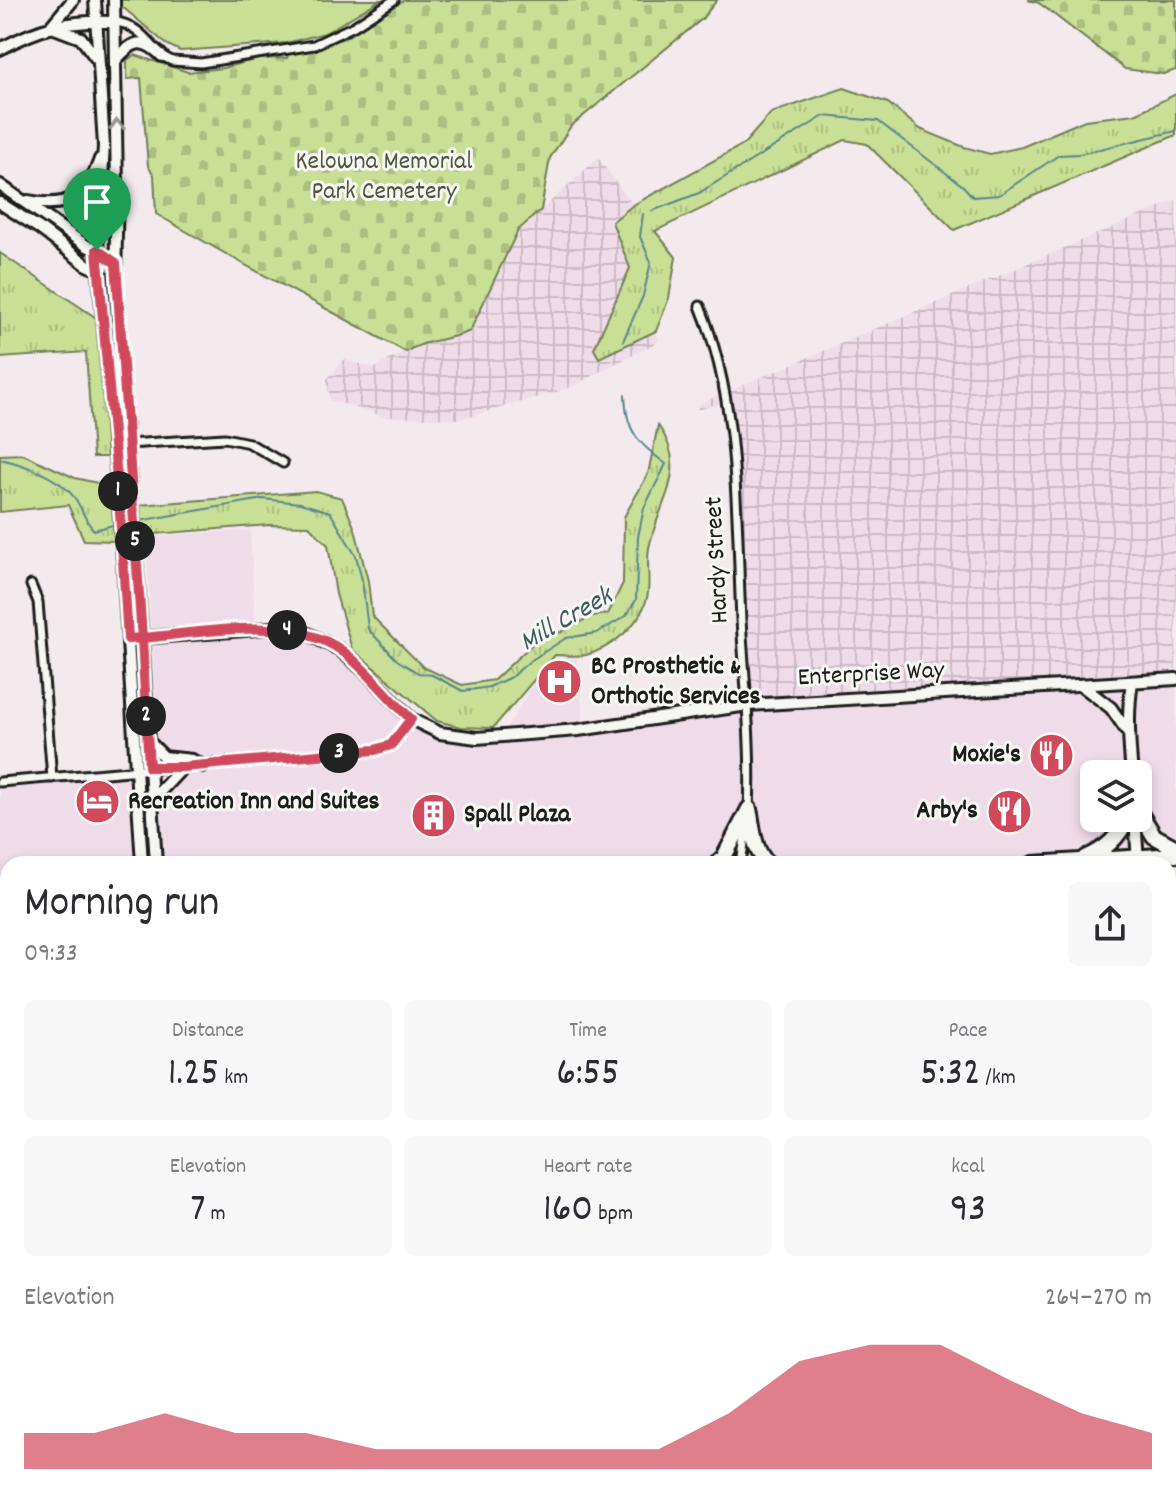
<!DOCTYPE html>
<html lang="en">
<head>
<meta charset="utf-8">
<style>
  :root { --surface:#fff; --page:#f7f7f7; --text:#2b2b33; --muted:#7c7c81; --accent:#d1495b }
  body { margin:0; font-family:Dekko,sans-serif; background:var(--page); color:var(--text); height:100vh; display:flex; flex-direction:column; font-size:30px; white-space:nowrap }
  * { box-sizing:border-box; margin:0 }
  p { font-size:26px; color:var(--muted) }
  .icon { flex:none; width:44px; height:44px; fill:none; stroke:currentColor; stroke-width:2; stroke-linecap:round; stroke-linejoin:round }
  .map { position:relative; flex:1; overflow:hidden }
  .side { position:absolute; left:0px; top:856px; width:1176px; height:650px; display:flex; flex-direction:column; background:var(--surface); border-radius:24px 24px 0 0; box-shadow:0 4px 12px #0003 }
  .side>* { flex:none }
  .fabs { position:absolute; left:1080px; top:760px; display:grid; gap:16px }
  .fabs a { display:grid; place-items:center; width:72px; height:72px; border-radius:12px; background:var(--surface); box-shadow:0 4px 12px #0003; font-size:40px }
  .pin { position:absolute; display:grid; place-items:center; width:68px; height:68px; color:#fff; margin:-82px -34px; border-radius:50% 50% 50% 0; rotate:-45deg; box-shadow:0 0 8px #0007 }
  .pin .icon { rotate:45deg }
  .km { position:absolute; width:40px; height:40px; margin:-20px; border-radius:50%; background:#222; color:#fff; font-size:22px; line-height:40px; text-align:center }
  .round { display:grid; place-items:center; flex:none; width:84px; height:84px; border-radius:12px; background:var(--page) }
  .overview { display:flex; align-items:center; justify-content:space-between; height:136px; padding:0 24px }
  h1 { font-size:44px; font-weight:600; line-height:60px }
  .stats { display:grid; grid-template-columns:repeat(3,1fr); gap:12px; height:136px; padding:8px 24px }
  .stats div { display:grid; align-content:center; border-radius:12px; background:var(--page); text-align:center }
  .stats b { font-size:40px; font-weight:600 }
  .stats small { font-size:22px; font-weight:400 }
  .stats p { font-size:22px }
  .chart { height:224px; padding:16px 24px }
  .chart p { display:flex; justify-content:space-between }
  .chart svg { width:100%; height:144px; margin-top:8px; fill:var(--accent); opacity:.7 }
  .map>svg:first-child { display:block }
  .built { fill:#efdce9; fill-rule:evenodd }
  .industrial { fill:url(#industrial-grid) }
  .grass { fill:#c9df95; stroke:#727e58; stroke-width:2 }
  .cemetery { fill:url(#cemetery-stones); stroke:#727e58; stroke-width:2 }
  .park { fill:url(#park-tufts); stroke:#727e58; stroke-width:2 }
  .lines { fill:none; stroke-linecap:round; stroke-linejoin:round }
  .stream { stroke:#57878f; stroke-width:2 }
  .street-casing { stroke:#1c1c1c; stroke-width:13 }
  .secondary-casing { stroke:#1c1c1c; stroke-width:16 }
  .highway-casing { stroke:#1c1c1c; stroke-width:20 }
  .street { stroke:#f6f6f2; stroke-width:7 }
  .secondary { stroke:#f6f6f2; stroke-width:10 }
  .highway { stroke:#f6f6f2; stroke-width:14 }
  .oneway { stroke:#949492 }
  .route-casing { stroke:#fff; stroke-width:16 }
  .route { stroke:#d1495b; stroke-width:10 }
  .labels { text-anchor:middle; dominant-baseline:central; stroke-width:6; stroke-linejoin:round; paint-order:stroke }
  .park-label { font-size:26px; fill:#505640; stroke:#f6f6f2 }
  .street-label { font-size:26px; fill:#1c1c1c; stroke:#f6f6f2 }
  .poi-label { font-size:26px; font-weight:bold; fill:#1c1c1c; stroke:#f6f6f2; text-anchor:start }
  .water-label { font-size:28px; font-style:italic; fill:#3f5a5f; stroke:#f6f6f2 }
</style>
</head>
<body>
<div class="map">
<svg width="1176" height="1505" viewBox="0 0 1176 1505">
  <defs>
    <pattern id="industrial-grid" width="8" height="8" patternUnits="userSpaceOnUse" patternTransform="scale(2)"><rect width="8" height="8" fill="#efdce9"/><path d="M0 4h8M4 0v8" fill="none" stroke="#ccbcc7"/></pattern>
    <pattern id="cemetery-stones" width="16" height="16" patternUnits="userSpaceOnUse" patternTransform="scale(2)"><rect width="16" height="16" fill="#c9df95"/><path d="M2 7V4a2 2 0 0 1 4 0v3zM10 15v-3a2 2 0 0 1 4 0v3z" fill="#acbf80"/></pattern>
    <pattern id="park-tufts" width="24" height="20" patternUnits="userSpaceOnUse" patternTransform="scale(2)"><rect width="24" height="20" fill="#c9df95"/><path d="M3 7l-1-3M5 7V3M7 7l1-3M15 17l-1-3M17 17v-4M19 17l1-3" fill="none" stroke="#acbf80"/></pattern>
  </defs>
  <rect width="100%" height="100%" fill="#f3eaee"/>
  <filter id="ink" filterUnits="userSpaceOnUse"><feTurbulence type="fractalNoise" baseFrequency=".0125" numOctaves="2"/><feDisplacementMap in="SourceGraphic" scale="16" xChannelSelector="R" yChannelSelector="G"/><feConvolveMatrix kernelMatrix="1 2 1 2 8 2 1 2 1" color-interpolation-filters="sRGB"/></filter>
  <g filter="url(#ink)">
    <path class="built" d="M250,530L255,624L270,623L309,630L413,715L441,730L481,732L505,731L548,659L577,658L584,724L742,709L744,811L721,856L707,864H164L161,795L191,764L157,743L146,537Z
      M1176,683V848L916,864H785L779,862L767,848L752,809L754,739L751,709ZM1094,774H1138V818H1094Z
      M133,777L134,864H8V914L0,915V788Z
      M1176,885V1476H1168V886Z
      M8,962V1498H176V1505H0V963Z
      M213,1498H513V1505H214Z"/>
    <path class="industrial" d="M598,158L633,205L612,222L630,268L594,349L599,358L656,331L659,341L567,389L461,419L386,417L330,400L327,379L344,360L375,368L417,344L454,339L470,331L519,230Z
      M1176,200V673L753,700L731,401L697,410L699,404Z"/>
    <path class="grass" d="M118,0H380L325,33L286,43L180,51L166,44L119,4Z"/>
    <path class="cemetery" d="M404,0H717L702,19L571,126L550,158L541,210L518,230L470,331C449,341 425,339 406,352L247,266L156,214L154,175L148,166L141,78L127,79V60L135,55L188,72L223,68L257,59L287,58L288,54L345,38Z
      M1028,0H1176V70L1163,74L1125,69L1039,3Z"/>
    <path class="park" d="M844,88L888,103L920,129L964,147L990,154L1022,147L1085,120L1135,114L1176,94V135L954,230L867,144L845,140L655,231L676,257L669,298L656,331L599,358L594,349L630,268L612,222L633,205L744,144L771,113Z
      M0,253L98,319L107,457H93L86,352L0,358Z
      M658,425C691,472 658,501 649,548C646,564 651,582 647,598C640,625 612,648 586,655C576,657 565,655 555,655L493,728L461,727L437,721L352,649L336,594L328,545L309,526L269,525L142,535L140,505L316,491L342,498L355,529L368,581L372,616L423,667L462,685L494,680L541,636L561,632L592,616L608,614L623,583L624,517L648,474Z
      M23,454L75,478L111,486L114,541L84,540L68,505L0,512V455Z"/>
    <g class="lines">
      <path class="stream" d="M652,211L699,193L824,116L878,121L963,186L973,197L999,195L1059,155L1079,154L1176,131
        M623,341L643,296L651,262L640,237L643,214
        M0,459C23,464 59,477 74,497C82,507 84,520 94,530L117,524
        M139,521L263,499L300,503L330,512L356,556L362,580L368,629L397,660L418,673L432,675L463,691L489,687L511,677L530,661L566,638L597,633L626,616L636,600L638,537L644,508L666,464C638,443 626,432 625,395"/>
      <defs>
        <path id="street" d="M115,22C131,23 142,34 152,45
          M160,55L172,61L201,63L314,45L354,26L394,0
          M700,306C740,404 736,516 741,620C745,684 752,747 749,810
          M127,444L225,438L249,443L283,463
          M31,585L38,602L52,778
          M0,782L375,750L391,745L411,719
          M741,864L747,823
          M377,1498L378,1505
          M610,1498L611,1505
          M738,1498V1505"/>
        <path id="secondary" d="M95,0L104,146L97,250L120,513L142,864
          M114,0L117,190L115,280L142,638L156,864
          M52,25L73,0
          M52,27L81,38L96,58
          M0,49C40,27 69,20 115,22
          M116,60C133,40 143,37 162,56
          M0,185L87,246L97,250L116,263
          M28,201C68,209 87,197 100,159
          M0,203L39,228L87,265L99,270L103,268
          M128,639L272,628L308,634L339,649L366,672L411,719L440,733L477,738L578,730L748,705L1176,679
          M1081,685L1111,708L1127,731
          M147,740L164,757L192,760L203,766
          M1132,774C1129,743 1127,713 1132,682
          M151,801L183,767
          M1135,818L1138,862
          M1168,1186L1176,1310
          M1168,1426L1171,1464L1176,1475
          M1168,1485H1176
          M187,1498L188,1505
          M199,1498L200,1505
          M917,1505L997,1498
          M1100,1505L1176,1499"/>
        <path id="highway" d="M749,809C753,827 753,851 768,864
          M1138,810L1154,836L1176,848
          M1086,858C1106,849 1118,838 1128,818
          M717,864L723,859L749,809
          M1033,864L1176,855
          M1168,872L1176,871
          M0,930L8,929
          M0,944H8"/>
      </defs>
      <use href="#street" class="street-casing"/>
      <use href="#secondary" class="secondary-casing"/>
      <use href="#highway" class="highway-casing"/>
      <use href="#street" class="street"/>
      <use href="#secondary" class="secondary"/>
      <use href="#highway" class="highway"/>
    </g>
    <defs><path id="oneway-chevron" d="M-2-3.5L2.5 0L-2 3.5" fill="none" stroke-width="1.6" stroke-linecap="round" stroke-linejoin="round" transform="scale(2)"/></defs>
    <use class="oneway" href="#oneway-chevron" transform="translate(117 125) rotate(-91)"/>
  </g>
  <g class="lines" filter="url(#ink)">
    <defs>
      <path id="route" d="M97,250L120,513L128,639L142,638L149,767H183L375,750L391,745L411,719C387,697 367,669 341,650C291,614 200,633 142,638L116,263L97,250"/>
    </defs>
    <use href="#route" class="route-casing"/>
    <use href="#route" class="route"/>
  </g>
  <defs>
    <symbol id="hospital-disc" viewBox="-11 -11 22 22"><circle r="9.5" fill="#d1495b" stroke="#f6f6f2"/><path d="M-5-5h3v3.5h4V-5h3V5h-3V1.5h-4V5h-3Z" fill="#fff"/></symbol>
    <symbol id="restaurant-disc" viewBox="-11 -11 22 22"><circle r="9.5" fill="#d1495b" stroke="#f6f6f2"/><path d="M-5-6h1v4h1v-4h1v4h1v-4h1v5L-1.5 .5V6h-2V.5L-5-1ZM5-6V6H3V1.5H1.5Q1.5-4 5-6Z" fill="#fff"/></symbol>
    <symbol id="hotel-disc" viewBox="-11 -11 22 22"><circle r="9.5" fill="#d1495b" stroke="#f6f6f2"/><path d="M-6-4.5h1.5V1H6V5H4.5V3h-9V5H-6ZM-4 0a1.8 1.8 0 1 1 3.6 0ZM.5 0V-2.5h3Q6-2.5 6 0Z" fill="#fff"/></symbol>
    <symbol id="building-disc" viewBox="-11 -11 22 22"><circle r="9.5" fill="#d1495b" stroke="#f6f6f2"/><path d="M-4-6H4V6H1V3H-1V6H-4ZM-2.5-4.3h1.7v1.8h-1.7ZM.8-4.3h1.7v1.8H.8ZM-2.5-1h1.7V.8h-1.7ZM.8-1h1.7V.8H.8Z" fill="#fff"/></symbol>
  </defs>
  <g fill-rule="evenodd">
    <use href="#hospital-disc" x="534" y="656" width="51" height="51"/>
    <use href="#restaurant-disc" x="1026" y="730" width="51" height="51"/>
    <use href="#hotel-disc" x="72" y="776" width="51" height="51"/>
    <use href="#restaurant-disc" x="984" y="786" width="51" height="51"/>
    <use href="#building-disc" x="408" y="790" width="51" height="51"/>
  </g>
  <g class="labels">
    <g class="park-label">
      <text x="384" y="162">Kelowna Memorial<tspan x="384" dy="30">Park Cemetery</tspan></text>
    </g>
    <g class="street-label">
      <text transform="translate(718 560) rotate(-93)">Hardy Street</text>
      <text transform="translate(871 675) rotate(-3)">Enterprise Way</text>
    </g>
    <g class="poi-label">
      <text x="591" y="667">BC Prosthetic &amp;<tspan x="591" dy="30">Orthotic Services</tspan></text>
      <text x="1021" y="755" text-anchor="end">Moxie's</text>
      <text x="128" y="802">Recreation Inn and Suites</text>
      <text x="978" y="811" text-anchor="end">Arby's</text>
      <text x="464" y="815">Spall Plaza</text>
    </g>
    <g class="water-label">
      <text transform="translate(567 621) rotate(-30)">Mill Creek</text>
    </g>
  </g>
</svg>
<div class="fabs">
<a><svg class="icon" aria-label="layers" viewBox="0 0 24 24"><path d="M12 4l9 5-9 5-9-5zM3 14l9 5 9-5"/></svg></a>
</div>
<div class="pin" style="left:97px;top:250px;background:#1e9e55"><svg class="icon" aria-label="arrive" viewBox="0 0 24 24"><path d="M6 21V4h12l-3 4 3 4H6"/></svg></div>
<b class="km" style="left:118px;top:491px">1</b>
<b class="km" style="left:146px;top:716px">2</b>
<b class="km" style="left:339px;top:753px">3</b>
<b class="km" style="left:287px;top:630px">4</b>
<b class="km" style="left:135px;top:541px">5</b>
<section class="side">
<div class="overview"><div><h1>Morning run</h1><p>09:33</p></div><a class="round"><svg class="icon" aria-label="share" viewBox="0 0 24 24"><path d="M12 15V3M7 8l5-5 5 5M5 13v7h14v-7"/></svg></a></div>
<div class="stats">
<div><p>Distance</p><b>1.25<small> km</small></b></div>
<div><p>Time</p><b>6:55</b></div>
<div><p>Pace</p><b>5:32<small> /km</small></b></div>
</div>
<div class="stats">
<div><p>Elevation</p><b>7<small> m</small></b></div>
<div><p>Heart rate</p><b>160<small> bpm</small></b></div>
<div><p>kcal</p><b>93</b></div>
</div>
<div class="chart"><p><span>Elevation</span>264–270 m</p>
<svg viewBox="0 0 160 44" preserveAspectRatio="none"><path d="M0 44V33L10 33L20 27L30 33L40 33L50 38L60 38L70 38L80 38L90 38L100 27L110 11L120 6L130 6L140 17L150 27L160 33V44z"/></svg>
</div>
</section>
</div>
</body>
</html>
